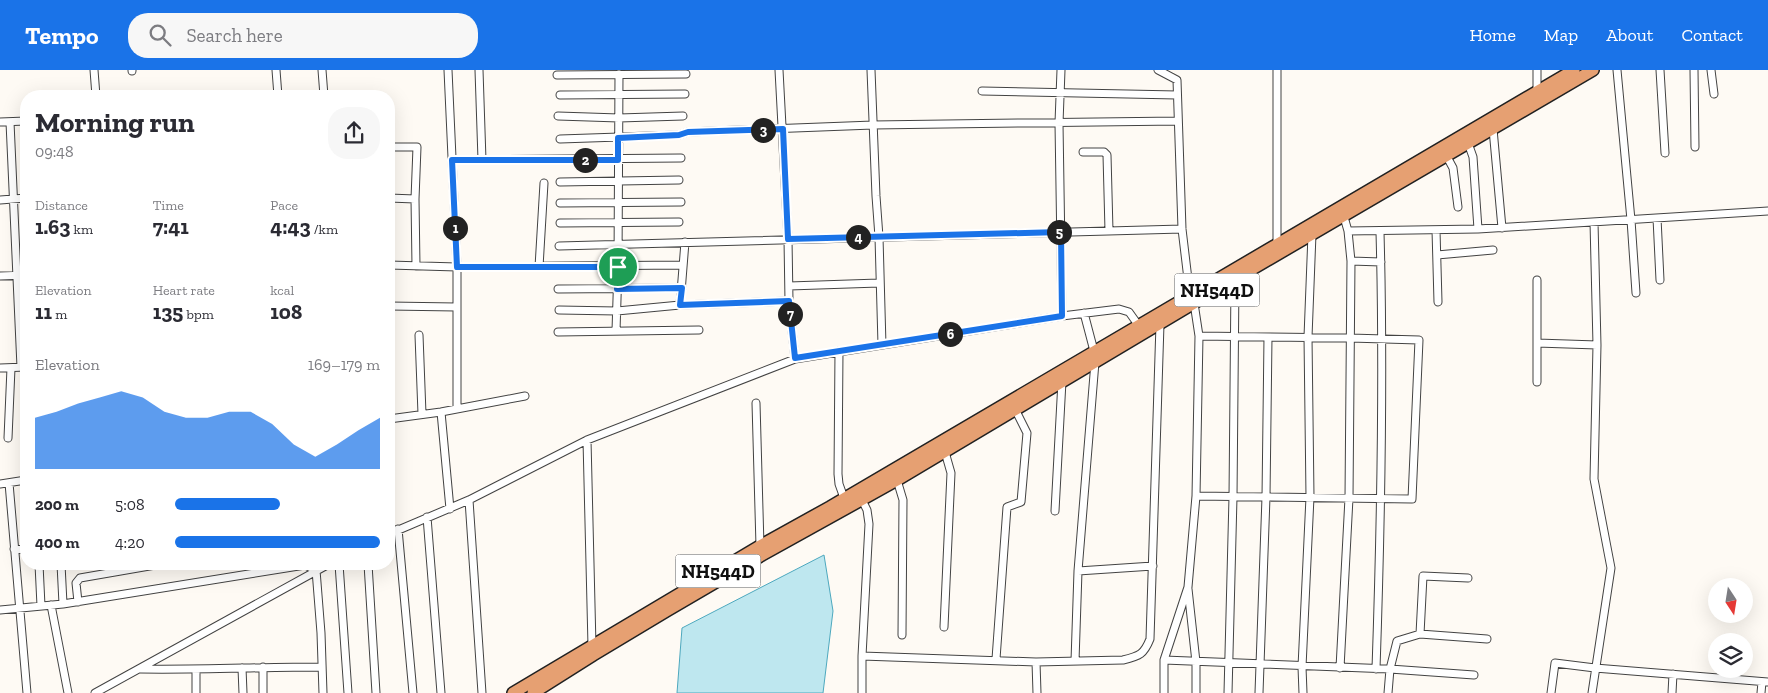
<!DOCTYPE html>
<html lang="en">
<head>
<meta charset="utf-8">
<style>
  :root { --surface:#fff; --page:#f7f7f7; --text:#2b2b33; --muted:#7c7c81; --accent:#1a73e8 }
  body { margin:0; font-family:"Zilla Slab",serif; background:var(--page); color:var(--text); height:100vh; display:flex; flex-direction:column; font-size:19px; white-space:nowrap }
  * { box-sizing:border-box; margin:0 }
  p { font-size:16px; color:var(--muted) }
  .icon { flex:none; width:28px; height:28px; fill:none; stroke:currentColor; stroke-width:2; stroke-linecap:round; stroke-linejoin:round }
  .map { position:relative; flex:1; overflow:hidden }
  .sheet { position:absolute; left:20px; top:20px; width:375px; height:480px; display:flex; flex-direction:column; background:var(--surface); border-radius:20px; box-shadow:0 5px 20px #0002 }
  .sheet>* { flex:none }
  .needle { width:32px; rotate:168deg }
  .tools { position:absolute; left:1708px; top:508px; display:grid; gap:10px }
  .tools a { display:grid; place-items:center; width:45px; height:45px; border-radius:50%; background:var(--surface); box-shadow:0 5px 20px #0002; font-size:25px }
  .pin { position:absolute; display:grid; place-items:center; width:42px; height:42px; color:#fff; margin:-21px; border:2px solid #fff; border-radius:50%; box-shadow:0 1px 5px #0007 }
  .km { position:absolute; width:25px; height:25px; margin:-12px; border-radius:50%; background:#222; color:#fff; font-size:14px; line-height:25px; text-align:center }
  .round { display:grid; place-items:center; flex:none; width:52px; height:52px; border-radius:20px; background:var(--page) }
  .overview { display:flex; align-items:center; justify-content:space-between; height:85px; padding:0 15px }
  h1 { font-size:28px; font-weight:700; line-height:38px }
  .figures { display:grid; grid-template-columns:repeat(3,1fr); gap:8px; height:85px; padding:5px 15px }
  .figures div { display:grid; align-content:center }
  .figures b { font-size:21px; font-weight:700 }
  .figures small { font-size:14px; font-weight:400 }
  .figures p { font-size:14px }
  .chart { height:140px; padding:10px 15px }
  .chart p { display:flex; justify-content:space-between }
  .chart svg { width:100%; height:90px; margin-top:5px; fill:var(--accent); opacity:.7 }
  ul { padding:0 15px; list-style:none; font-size:16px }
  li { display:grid; grid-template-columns:80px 60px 1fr; align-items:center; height:38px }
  li i { height:12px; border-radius:6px; background:var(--accent) }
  header { display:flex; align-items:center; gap:30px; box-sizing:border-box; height:70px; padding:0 25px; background:var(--accent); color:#fff }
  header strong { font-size:24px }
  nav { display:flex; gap:28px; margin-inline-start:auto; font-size:18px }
  .search { width:350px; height:45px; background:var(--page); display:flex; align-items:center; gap:12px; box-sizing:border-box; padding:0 18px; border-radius:20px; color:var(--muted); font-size:19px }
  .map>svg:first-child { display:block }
  .water { fill:#bee7ef; stroke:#4da8be }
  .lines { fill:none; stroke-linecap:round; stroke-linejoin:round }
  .minor-casing { stroke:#434343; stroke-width:9 }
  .trunk-casing { stroke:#212121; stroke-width:14 }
  .minor { stroke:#fff; stroke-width:7 }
  .trunk { stroke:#e6a072; stroke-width:11 }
  .route-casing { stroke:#fff; stroke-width:10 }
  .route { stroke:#1a73e8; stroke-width:6 }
  .labels { text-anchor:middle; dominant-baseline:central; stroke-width:5; stroke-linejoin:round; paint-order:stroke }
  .shield { fill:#fff; stroke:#585858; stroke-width:1 }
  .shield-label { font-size:19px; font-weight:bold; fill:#101010 }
</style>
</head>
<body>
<header>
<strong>Tempo</strong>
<div class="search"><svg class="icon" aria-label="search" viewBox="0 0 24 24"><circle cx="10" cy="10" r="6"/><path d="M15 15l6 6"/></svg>Search here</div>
<nav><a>Home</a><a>Map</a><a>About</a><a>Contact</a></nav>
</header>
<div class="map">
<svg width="1768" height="623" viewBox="0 0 1768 623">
  <rect width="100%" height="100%" fill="#fefaf4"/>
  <path class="water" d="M824,485L833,541L823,623H677L682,558Z"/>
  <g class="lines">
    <defs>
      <path id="minor" d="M94,0L96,26
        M132,0V1
        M276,0L278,26
        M322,0L324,26
        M448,0L457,197V339
        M479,0L482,90
        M779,0L788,169L789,231L795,289
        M871,0L876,126L879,167L882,275
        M1061,0L1059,53L1062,246
        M1158,0L1177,10L1182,159L1190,226
        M1277,0V173
        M1537,0V22
        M1617,0L1631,150L1636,223
        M1660,0L1665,83
        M1694,0L1695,77
        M1711,0L1714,24
        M557,5L686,4
        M982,21L1177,25
        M560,25L685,24
        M558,46L619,48L683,46
        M0,52L26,51
        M10,52L21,297
        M1493,59L1502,158
        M560,69L679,65L688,62L873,55L1178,51
        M1468,73L1473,87L1478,159
        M389,77H417L415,129L416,196
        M1083,82H1104L1107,85L1109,161
        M1446,85L1453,98L1458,137
        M452,90L681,88
        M560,112L679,110
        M389,128L415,129
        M0,130L26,128
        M560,133L681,132
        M1657,148L1660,210
        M560,153L679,152
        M1436,160L1438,232
        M1348,161L1478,159L1768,141
        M559,176L1182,159
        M1437,185L1493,180
        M1351,191L1381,192
        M389,195L457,197L683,195
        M539,197L544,113
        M0,206L26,205
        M1537,210V312
        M789,216L879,213
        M558,219L682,218
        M680,235L685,172
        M389,236L456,237
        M559,240L617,241L680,235L789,231
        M1084,243L1094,281
        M616,261L618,197L619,4
        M558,262L699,260
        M419,265L422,344
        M1537,273L1597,275
        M839,281L838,404L839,414L844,428
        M0,298L26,297
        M756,333L760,476
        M441,342L450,439
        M389,349L441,342L525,326
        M8,368L11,298
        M587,370L592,576
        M897,410L903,430L902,565
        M9,413L27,623
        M0,414L26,410
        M1196,426L1412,429L1419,270L1350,268L1199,266
        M469,430L482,623
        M862,430L867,440L869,454L862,586V623
        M1055,441L1062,311
        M427,447L441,623
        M398,459L413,623
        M389,464L469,430L587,370L795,289L1062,246L1119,239L1129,242L1139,256
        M14,479L26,480
        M39,494L41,536
        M61,494L63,534
        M339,494L348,623
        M368,494L376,623
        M1078,501L1153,496
        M1188,519L1196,592V623
        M78,532L76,513L80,508L161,494
        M51,535L68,623
        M0,540L63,534L305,495L316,500L321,563L323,623
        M944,557L951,403L945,382
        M1420,564L1487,569
        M862,586L1036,592L1123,590C1140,586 1144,584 1150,569L1160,254
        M996,589L1007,437L1021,432L1027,363L1015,339
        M1164,590L1390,599L1474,605
        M1075,591L1078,501L1095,292
        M1036,592L1037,623
        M263,597V623
        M242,598L243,623
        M1340,598L1349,428L1351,191L1348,161L1344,147
        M140,599C200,600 261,597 322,597
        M1376,599C1381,453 1384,308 1380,162
        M196,600V623
        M95,623L329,494
        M1164,623V590L1188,517L1196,426L1199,266L1194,233
        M1228,623L1233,427L1235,210
        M1259,623L1266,427L1268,267
        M1303,623L1302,597L1310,427L1308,267L1312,164
        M1388,623L1390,599L1397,571L1420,564L1423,506L1468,508
        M1551,623L1555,593L1595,598L1768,612
        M1592,623L1611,498L1594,409L1597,275L1594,152
        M1672,623L1673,604
        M1761,623L1762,612"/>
      <path id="trunk" d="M513,623L760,476L830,437L1574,0
        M533,623L593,585L668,540L762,485L897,410L1194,233L1593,0"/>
    </defs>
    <use href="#minor" class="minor-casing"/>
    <use href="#trunk" class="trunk-casing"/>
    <use href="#minor" class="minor"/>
    <use href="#trunk" class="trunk"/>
  </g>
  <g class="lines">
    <defs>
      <path id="route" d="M783,59L788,169L1061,162L1062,246L795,288L789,231L680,235L682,218L617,219L618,197H457L452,90H618V68L679,65L688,62Z"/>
    </defs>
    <use href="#route" class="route-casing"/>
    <use href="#route" class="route"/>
  </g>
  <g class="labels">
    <g class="shield">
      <rect x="1174.5" y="203.5" width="85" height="33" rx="4"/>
      <rect x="675.5" y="484.5" width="85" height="33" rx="4"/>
    </g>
    <g class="shield-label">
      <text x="1217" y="220">NH544D</text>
      <text x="718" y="501">NH544D</text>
    </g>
  </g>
</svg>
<div class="tools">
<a><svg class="needle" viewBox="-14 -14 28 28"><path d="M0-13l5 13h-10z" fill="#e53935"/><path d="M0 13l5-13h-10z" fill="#7c7c81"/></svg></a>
<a><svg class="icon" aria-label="layers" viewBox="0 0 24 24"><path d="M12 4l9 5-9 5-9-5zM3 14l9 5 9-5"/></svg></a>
</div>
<div class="pin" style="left:618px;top:197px;background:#1e9e55"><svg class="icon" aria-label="arrive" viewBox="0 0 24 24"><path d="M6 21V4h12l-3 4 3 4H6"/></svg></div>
<b class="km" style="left:455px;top:158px">1</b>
<b class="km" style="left:585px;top:90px">2</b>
<b class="km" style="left:763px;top:60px">3</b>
<b class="km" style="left:858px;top:167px">4</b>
<b class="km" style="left:1059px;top:162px">5</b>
<b class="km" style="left:950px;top:264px">6</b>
<b class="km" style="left:790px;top:244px">7</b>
<section class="sheet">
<div class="overview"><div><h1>Morning run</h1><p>09:48</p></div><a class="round"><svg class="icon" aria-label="share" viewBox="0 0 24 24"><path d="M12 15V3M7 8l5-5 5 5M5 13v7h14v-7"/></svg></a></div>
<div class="figures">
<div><p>Distance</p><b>1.63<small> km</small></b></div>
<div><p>Time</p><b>7:41</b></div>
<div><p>Pace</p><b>4:43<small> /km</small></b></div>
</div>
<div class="figures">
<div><p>Elevation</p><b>11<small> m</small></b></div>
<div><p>Heart rate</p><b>135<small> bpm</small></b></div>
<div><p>kcal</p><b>108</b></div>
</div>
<div class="chart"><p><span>Elevation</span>169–179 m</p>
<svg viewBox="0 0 160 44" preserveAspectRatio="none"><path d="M0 44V19L10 16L20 12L30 9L40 6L50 9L60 16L70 19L80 19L90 16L100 16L110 22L120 32L130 38L140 32L150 25L160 19V44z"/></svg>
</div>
<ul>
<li><b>200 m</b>5:08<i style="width:51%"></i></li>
<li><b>400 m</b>4:20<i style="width:100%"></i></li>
</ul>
</section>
</div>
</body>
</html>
